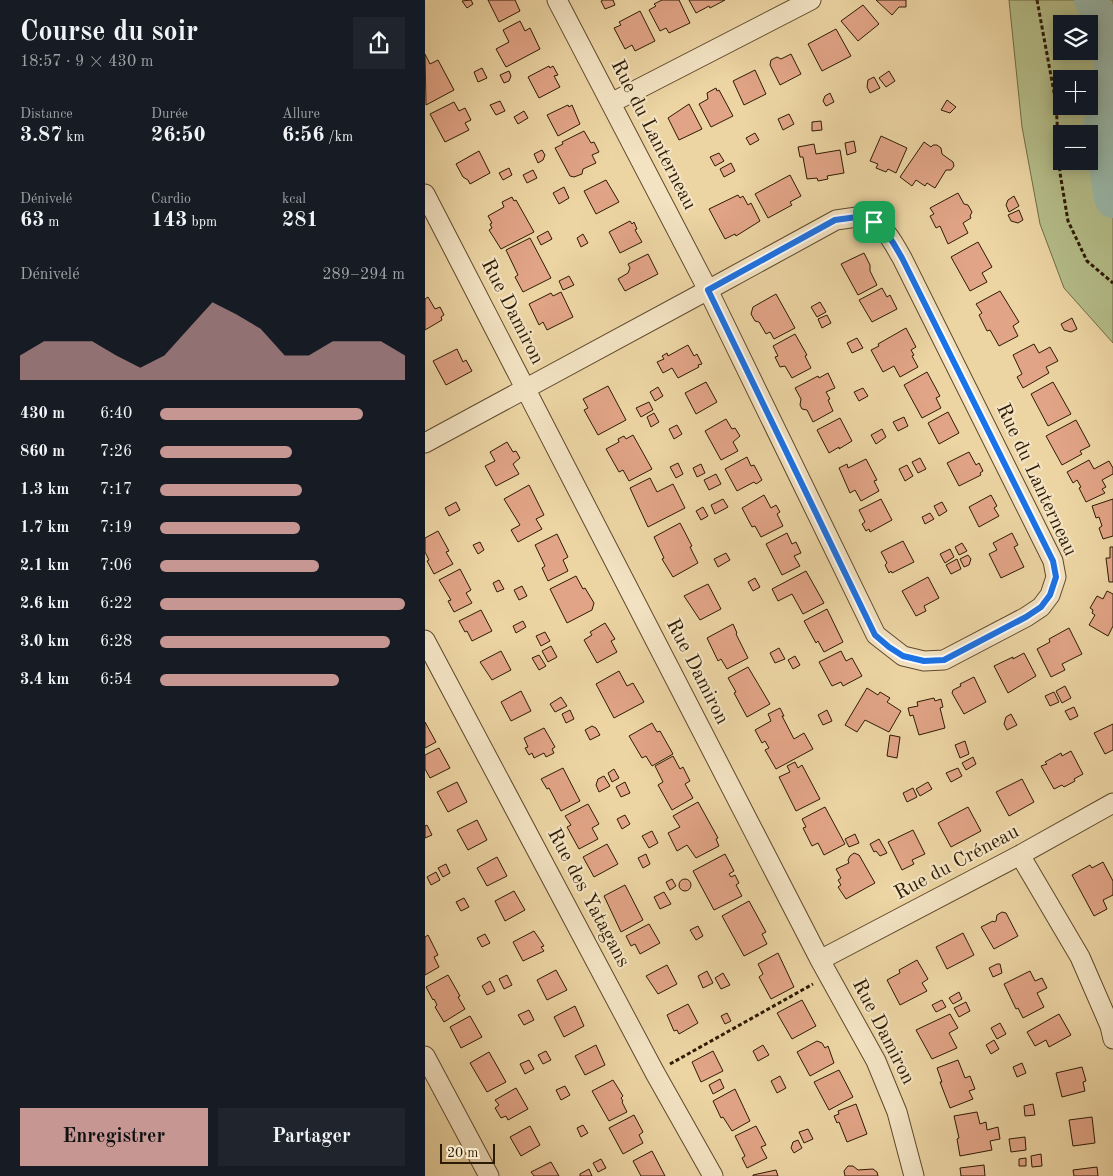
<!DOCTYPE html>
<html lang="fr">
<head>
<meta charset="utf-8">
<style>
  :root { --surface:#171b24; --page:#20242c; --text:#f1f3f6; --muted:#9ea1a6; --accent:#c59692 }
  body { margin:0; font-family:"Old Standard TT",serif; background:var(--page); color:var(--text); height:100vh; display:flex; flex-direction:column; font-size:19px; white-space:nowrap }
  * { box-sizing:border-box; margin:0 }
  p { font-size:16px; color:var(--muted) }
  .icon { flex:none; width:28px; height:28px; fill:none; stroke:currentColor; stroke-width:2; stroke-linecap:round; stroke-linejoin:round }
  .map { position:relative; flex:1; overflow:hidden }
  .details { display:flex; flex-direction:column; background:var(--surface); width:425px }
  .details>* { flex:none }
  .tools { position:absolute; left:628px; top:15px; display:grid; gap:10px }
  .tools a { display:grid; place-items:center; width:45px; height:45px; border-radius:0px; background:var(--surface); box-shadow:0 2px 12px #0003; font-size:25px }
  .scale { position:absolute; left:15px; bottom:12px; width:55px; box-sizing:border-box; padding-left:5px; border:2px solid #2e1b04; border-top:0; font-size:14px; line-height:18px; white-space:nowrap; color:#2e1b04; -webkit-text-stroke:4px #f3e3c3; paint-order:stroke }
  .pin { position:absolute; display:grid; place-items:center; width:42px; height:42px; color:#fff; margin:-21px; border-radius:10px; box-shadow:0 2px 8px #0006 }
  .round { display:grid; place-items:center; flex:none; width:52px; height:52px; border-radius:0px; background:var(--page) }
  .overview { display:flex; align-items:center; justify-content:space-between; height:85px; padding:0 20px }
  h1 { font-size:28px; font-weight:800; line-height:38px }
  .stats { display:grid; grid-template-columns:repeat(3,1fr); gap:8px; height:85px; padding:5px 20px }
  .stats div { display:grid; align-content:center }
  .stats b { font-size:21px; font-weight:800 }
  .stats small { font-size:14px; font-weight:400 }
  .stats p { font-size:14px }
  .chart { height:140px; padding:10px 20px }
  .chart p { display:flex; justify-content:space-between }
  .chart svg { width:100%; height:90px; margin-top:5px; fill:var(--accent); opacity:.7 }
  .primary-button { display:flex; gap:10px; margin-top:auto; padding:10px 20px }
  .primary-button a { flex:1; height:58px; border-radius:0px; background:var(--accent); color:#111; font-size:20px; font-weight:800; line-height:58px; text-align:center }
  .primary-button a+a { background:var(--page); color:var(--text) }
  ul { padding:0 20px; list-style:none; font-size:16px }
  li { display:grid; grid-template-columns:80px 60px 1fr; align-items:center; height:38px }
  li i { height:12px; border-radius:6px; background:var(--accent) }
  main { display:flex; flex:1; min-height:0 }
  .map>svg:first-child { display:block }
  .green { fill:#b4bd89; stroke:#716c46; fill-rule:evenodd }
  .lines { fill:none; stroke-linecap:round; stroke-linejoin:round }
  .river { stroke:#99b8aa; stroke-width:34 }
  .building { fill:#e1a486; stroke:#2e1b04 }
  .minor-casing { stroke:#5e492c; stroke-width:21 }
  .path { stroke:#2e1b04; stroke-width:3; stroke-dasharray:4 2.5; stroke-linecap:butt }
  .minor { stroke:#f3e3c3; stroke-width:19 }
  .route-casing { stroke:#fff; stroke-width:10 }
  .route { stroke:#1a73e8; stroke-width:6 }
  .labels { text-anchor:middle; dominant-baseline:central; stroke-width:4.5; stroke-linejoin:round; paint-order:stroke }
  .street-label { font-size:20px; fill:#2e1b04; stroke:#f3e3c3 }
</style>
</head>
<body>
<main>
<section class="details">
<div class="overview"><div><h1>Course du soir</h1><p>18:57 · 9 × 430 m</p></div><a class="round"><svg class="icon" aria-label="share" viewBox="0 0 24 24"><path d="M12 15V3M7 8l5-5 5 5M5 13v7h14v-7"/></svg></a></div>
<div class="stats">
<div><p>Distance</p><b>3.87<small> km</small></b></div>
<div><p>Durée</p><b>26:50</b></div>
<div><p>Allure</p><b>6:56<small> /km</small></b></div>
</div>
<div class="stats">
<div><p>Dénivelé</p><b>63<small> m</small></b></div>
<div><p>Cardio</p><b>143<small> bpm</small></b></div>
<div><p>kcal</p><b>281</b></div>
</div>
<div class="chart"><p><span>Dénivelé</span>289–294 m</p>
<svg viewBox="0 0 160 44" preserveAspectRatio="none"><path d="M0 44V32L10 25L20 25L30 25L40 32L50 38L60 32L70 19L80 6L90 12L100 19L110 32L120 32L130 25L140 25L150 25L160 32V44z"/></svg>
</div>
<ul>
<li><b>430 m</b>6:40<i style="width:83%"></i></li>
<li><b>860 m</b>7:26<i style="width:54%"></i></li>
<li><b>1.3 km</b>7:17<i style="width:58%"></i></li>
<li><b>1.7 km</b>7:19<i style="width:57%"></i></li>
<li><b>2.1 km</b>7:06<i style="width:65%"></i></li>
<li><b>2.6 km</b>6:22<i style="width:100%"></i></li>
<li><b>3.0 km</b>6:28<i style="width:94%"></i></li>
<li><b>3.4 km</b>6:54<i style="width:73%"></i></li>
</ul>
<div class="primary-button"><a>Enregistrer</a><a>Partager</a></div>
</section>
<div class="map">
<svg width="688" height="1176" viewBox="0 0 688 1176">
  <rect width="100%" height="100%" fill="#ecd4a3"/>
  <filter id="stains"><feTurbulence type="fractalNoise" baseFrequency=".004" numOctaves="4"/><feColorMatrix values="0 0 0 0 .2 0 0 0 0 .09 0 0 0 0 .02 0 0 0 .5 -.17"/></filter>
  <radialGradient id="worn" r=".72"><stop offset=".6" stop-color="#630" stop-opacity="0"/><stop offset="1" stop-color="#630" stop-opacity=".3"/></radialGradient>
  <path class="green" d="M584,0H688V343L639,288L615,224L597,127ZM636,24H664V51H636ZM636,79H664V106H636ZM636,134H664V161H636Z"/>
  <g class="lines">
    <path class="river" d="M666,0L682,29L686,68L675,127L686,198L688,201"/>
  </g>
  <path class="building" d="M46,0L48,4L42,8L37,1Z
    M63,0H90L95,11L74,22Z
    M178,0H188L190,5L180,9L176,1Z
    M237,0H254L265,23L244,33L241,28L235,31L224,10L231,6L229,4Z
    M264,0H300L285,8L284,6L271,13Z
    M451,0H481V7H474L467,15Z
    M438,5L454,24L433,41L416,21Z
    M215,11L230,41L210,51L207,45L200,49L189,28L196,25L194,22Z
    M95,21L100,31L105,28L115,49L81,67L71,49L84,42L78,30Z
    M411,29L426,56L397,71L383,44Z
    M0,54L5,64L13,60L29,90L1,105Z
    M366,54L376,74L355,85L345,65L346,60L352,57L356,59Z
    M124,66L125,68L128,66L133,75L129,76L135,87L114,98L103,77Z
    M57,68L62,78L53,82L49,72Z
    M330,70L341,94L319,105L308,81Z
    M84,71L86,76L84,81L79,83L75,75Z
    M464,71L470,81L461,87L454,78Z
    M449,77L455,88L445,93L442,87L443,80Z
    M291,88L292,91L294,90L308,116L286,127L274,104L283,99L282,93Z
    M405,93L409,102L401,106L398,101L400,96Z
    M522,100L531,107L525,113L516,110Z
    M75,101L80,111L71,115L65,105Z
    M29,102L34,111L40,108L46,120L40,123L44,130L20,142L5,114Z
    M264,104L277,129L254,140L243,118Z
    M143,105L144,107L147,105L155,124L133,136L122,115Z
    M99,111L103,118L93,124L89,117Z
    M364,114L369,124L358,130L353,119Z
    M396,121L397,130L387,131V122Z
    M159,131L166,143L169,142L174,152L167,155L171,163L158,169L157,174L149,177L145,176L130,148L138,144L137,142Z
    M330,133L334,140L325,145L321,138Z
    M456,136L482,148L471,173L463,169L461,172L451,168L453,164L445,161Z
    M429,141L431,152L422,155L420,143Z
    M499,142L506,147L508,145H512L516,148L517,154L528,162L529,166L526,170H521L510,188L502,183L500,186L491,180L487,186L475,177Z
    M389,144L391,154L415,150L419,173L402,176L403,179L393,181L392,178L382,179L378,157H375L373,147Z
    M117,150L120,155L118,160L113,163L109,154Z
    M54,151L65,173L45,184L43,180L38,177L31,164Z
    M294,153L299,161L290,166L285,157Z
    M306,163L310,171L299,177L295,169Z
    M84,168L87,175L78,180L74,173Z
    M108,170L112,178L102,183L98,175Z
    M365,175L376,196L365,202L367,205L343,218L330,194Z
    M181,180L194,202L171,214L159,191Z
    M139,187L144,198L134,204L128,193Z
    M533,193L539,204L543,205L547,212L545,216L546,218L538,223L543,233L523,244L515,226L511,228L505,216L509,214L505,208Z
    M313,195L315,198L318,196L323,205L326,203L335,221L311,236L310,234L300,239L284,209Z
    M589,196L594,206L584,212L581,205L583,200Z
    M87,197L89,201L91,200L109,232L76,249L64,230L67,228L65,224L67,223L63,216L79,207L77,202Z
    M594,210L598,220L593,223L586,221L583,215Z
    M205,221L207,224L209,222L212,229L210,230L217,242L195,253L184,232Z
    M123,231L127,239L116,245L112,237Z
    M158,234L163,243L156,247L152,238Z
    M105,238L126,278L98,292L90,277L93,275L81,250Z
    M553,242L567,267L557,273L562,282L545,291L526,257Z
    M439,253L445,265V271L452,285L433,295L416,264Z
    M223,254L233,274L200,291L193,279L203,273L205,268L203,264Z
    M144,276L149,285L138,290L134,281Z
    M457,288L462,297L465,295L472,309L447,322L434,300Z
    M575,291L594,322L588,326L593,336L574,346L565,330L562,331L554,315L557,313L551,304Z
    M136,292L148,317L122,330L118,322L114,325L104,304L126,293L128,296Z
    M351,294L370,328L349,339L345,332L341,334L334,322L330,321L326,314L328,307Z
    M3,297L10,309L15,307L19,315L16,317L17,320L0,330V299Z
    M395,302L401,312L392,317L386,307Z
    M402,315L406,323L397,328L393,319Z
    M647,318L652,329L646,332L639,330L636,324Z
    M481,328L491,347L486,350L489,355L487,356L493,367L475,377L469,366L458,372L446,350L454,346L453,344Z
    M370,334L382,355L380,356L386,368L367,378L360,366L355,367L350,357L353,356L348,346Z
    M432,338L438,348L427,353L422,343Z
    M609,344L614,353L625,347L633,361L621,367L624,373L598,388L592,377L597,374L588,355Z
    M263,345L269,356L272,354L277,364L273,365L274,367L253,378L247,368L238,373L232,362L239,359L237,356L242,353L243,356Z
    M32,349L38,362L41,360L47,371L21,385L8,361Z
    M502,372L515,396L511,398L516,408L497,418L479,385Z
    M403,373L410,388L401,392L405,399L403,400L408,411L388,422L382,410L377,409L375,405L376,399L370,388L393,376L394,378Z
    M281,382L292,402L271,414L260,393Z
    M628,382L646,414L623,426L606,394Z
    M183,386L201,420L173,435L159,410L163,408L158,399Z
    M233,387L238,396L230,401L225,392Z
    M438,388L443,396L434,401L429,392Z
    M224,402L228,410L216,417L211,408Z
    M523,412L534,433L514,444L503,423Z
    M229,413L234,422L226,427L222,417Z
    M479,417L483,426L473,431L468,422Z
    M415,418L427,441L414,449V447L404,453L392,430Z
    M301,419L307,429L310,428L315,436L308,442L313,451L296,460L280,431Z
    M651,420L665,446L655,451L657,454L637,465L621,436Z
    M252,425L257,434L249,439L244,429Z
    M457,429L461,437L451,444L446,435Z
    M208,435L227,469L204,481L198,470L194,472L181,449L194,442L193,439L199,436L201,439Z
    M82,442L88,452L91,451L95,458L88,464L94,474L71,486L60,466L70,461L65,452Z
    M544,452L551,465L554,463L558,471L555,473L556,475L534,486L522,463Z
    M322,457L326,466L329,465L337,480L331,484L329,482L312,491L300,469Z
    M495,458L501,469L493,473L487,462Z
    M441,459L452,480L449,481L454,491L436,501L430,490L425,493L414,468L422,464L423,468Z
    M664,460L669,469L684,461L688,468V474L677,480L681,487L677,489L680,493L661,502L654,488L656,487L652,480L648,483L642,472Z
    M253,463L258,474L251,478L245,467Z
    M276,464L280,473L272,477L268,468Z
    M482,465L488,476L480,481L474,469Z
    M291,474L296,484L284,490L279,480Z
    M225,478L232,492L248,484L260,508L223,527L205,488Z
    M104,485L119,515L111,519L117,529L93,542L86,530L95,525L79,499Z
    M339,495L346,508L351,505L355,512L352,514L358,526L336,537L330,526L327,527L317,508Z
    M566,495L572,506L569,508L574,516L554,527L544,507Z
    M298,499L303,507L290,514L286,505Z
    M456,499L467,520L445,532L444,529L441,531L437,524L440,522L434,510Z
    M688,499V536L678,539L674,528L677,526L674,517L671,518L667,506Z
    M31,502L35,510L24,516L20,508Z
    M517,502L522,511L514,516L509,506Z
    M278,507L283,516L276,520L271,511Z
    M505,513L509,519L500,524L497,517Z
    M255,523L267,546L265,547L273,563L248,577L237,559L239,558L229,537Z
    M13,531L24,551L21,552L28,564L9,574L2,561L4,560L0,552V538Z
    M362,533L367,544L371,542L376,553L369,556L375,566L357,575L341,544Z
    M587,533L593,545L589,547L599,567L576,578L564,554L572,550L568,543Z
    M132,534L143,557L138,560L143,571L123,581L117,568L120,566L110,545Z
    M478,541L489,562L467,573L466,571L464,573L460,565L462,563L456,552Z
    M55,542L59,550L53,554L48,545Z
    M537,543L542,551L534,555L530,547Z
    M685,547H688V582H684L681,558H685Z
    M525,549L529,557L520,563L515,554Z
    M301,553L305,560L293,567L289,559Z
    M543,555L546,559L544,565L539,567L535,559Z
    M532,559L536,569L526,574L521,565Z
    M35,569L46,590L41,593L47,603L29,612L23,601L26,600L14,580Z
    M381,571L399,603L378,614L367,594L353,601L347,589Z
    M151,576L158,589L160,588L169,603L167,610L142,623L125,589Z
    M503,577L514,598L499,606L501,611L491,616L477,591Z
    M330,578L335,587L328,591L323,582Z
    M74,580L79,589L72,592L68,583Z
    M283,584L296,609L275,620L259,596Z
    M97,586L102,596L94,600L89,590Z
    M682,591L688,594V626L683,636L664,625L670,615L667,613L668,610L665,608L672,596L678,599Z
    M402,609L418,642L399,652L393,641L391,643L379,621Z
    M56,610L67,631L47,641L42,631L40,632L34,621Z
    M98,621L101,627L91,633L88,626Z
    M180,623L190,639L186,641L192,652L172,663L159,640L167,635L165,632Z
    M308,624L312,633L311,634L323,658L302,669L296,659L293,661L282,638Z
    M644,628L657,654L637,664L640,670L626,677L612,649L625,642L624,639Z
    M120,632L125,641L116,646L111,636Z
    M126,646L132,657L123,662L117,651Z
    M354,648L360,659L350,663L345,653Z
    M76,651L86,670L67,680L55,662Z
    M416,651L421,661L427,658L437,676L418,686L416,682L407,686L394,662Z
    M599,653L611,676L583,693L569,666L588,657V659Z
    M114,655L121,666L114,670L107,658Z
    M370,656L375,665L368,669L363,660Z
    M323,667L345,704L322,717L309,693L311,692L303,678Z
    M194,671L202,686L208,683L219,702L189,718L171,684Z
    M549,677L561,702L539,714L527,693L528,690L536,686L535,684Z
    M640,686L646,698L637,703L631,691Z
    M442,688L453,695L455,692L465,698L462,702L476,711L464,732L440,720L432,732L420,725Z
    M96,691L106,711L86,721L76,702Z
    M629,692L634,702L625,706L620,696Z
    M136,697L142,706L130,712L125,704Z
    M509,698L510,701L516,699L518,707L515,708L520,728L494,735L488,715L485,716L483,708L493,706L492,702Z
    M649,707L653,716L645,720L640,711Z
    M355,708L359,716H357L369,739L379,733L388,749L351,769L340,750L344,748L340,741L337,743L330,730L346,721L343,714Z
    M145,710L149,719L141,723L137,714Z
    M402,710L407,721L398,725L393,715Z
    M586,714L592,725L582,730L579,724L581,717Z
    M0,722L11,742L0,748Z
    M227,723L232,732L235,731L248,754L227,766L221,756L217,758L204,736Z
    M688,724V750L680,754L669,733Z
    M167,726L171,728L175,735L165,740L160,730Z
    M119,728L130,747L127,749L129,753L121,757L119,753L109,758L107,753L104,755L100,748L103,747L99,738Z
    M465,735L475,737L472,758L462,756Z
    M540,741L544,754L535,758L530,745Z
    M14,748L25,768L5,778L0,769V755Z
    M646,751L658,774L649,779L650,781L639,787L637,785L629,789L616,766L622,764L620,762L636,753L637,756Z
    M248,756L255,769L258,767L265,781L260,784L268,798L247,810L233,785L238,782L230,766Z
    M548,757L551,764L541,770L537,763Z
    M370,762L373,768L377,765L395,799L371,811L354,777L365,772L362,766Z
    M138,768L155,801L136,811L124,788L122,789L116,779Z
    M533,768L537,776L526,782L521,773Z
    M189,769L194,778L187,782L183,773Z
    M179,776L185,786L174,792L171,785L173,779Z
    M597,779L609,802L584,816L571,792Z
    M32,782L42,802L23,812L12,792Z
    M200,782L205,793L196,797L191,787Z
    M503,782L507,789L495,796L491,789Z
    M488,788L492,797L482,802L478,793Z
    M273,802L293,838L291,839L294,846L271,858L262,845L252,851L243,833L255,827L248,816Z
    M163,804L174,824L167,828L173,839L154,849L142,827L146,825L140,816Z
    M400,807L420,844L399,855L393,843L387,846L378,828L381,827L377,819Z
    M543,807L556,831L526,847L513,823Z
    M200,815L205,824L197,829L192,819Z
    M52,820L62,840L43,850L32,830Z
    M2,825L7,835L0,838V826Z
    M488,830L500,854L487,860L489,864L477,870L463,842Z
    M227,831L233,843L224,848L217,836Z
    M430,834L434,843L424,847L420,839Z
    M454,839L462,853L455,856L451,851L449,852L445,844Z
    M182,844L193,864L169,877L158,857Z
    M429,853L434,855L450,883L421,899L413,887L416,885L413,880L416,878L411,869L424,863L423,860L425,856Z
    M221,854L225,864L218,868L213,858Z
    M300,854L309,871L304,874L306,877L310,875L314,883L311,885L317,896L289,910L268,871Z
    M72,857L82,876L62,886L52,868Z
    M678,862L688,881V895L678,900L682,909L669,916L647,875L665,865L667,868Z
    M21,864L25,873L18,877L13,868Z
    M11,872L15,880L6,885L2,877Z
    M254 885a6 6 0 1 1 12 0a6 6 0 1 1-12 0Z
    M247,879L251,886L245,890L241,882Z
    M200,885L218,920L196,932L179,896Z
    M89,891L100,910L80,921L70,901Z
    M239,892L246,904L235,909L229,897Z
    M39,898L44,907L36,911L31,902Z
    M324,901L341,932L337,934L342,944L319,956L297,916Z
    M577,912L581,913L593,936L569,949L556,927L568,921L569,922L571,921L572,915Z
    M224,924L235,943L215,954L210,944L206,946L201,936Z
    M273,926L278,936L271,940L265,930Z
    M109,931L119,946L116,947L119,951L98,961L88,942Z
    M538,933L549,955L522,969L511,947Z
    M60,934L65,943L57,947L52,938Z
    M3,935L13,955L9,957L14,967L0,975V937Z
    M353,953L369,987L346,999L334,977L338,974L333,964Z
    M492,960L503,979L497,983L502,991L475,1005L462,980L475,973L474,970Z
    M572,964H575L577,973L568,977L564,968Z
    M242,965L252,984L233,994L221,976Z
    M131,970L142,990L122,1000L112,980Z
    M282,971L288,983L278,988L273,976Z
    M605,971L610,981L617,978L622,988L612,993L619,1007L598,1018L593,1008L591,1009L579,984Z
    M298,973L305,985L296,989L290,978Z
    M23,975L35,996L33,997L40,1009L19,1022L10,1007L12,1005L9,999L8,1000L1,987Z
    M82,975L87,985L79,989L74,979Z
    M65,981L70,991L62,995L57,986Z
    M534,992L537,999L528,1004L524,998Z
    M377,1000L391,1026L367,1039L352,1013Z
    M517,1000L521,1007L511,1012L507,1005Z
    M541,1002L545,1011L534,1017L529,1008Z
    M263,1004L273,1023L254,1034L252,1030L249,1031L242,1015Z
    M150,1006L159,1026L139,1037L129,1017Z
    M104,1010L109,1020L99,1025L93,1015Z
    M302,1013L306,1021L300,1024L296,1016Z
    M525,1014L533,1028L524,1033L532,1048L507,1059L491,1030Z
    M634,1014L646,1035L624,1047L621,1040L610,1046L602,1032Z
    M45,1016L57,1037L36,1048L25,1027Z
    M575,1023L581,1034L572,1039L566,1028Z
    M569,1040L574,1049L566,1054L561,1045Z
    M392,1041L397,1043L400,1048L403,1046L409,1063L385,1076L372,1052Z
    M171,1045L180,1065L160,1075L150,1056Z
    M338,1045L344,1055L333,1061L328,1051Z
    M121,1051L126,1060L118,1064L113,1055Z
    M288,1051L298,1071L276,1082L267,1062Z
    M64,1052L81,1082L62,1092L45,1063Z
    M104,1060L109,1069L100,1074L95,1064Z
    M533,1060L540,1078L545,1076L550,1089L544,1091L548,1099L525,1108L515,1082H517L512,1068Z
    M597,1063L601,1073L592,1077L588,1067Z
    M657,1067L661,1081L658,1082L660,1091L637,1097L631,1073Z
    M414,1070L428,1097L404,1110L389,1082Z
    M355,1076L361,1088L352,1093L346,1081Z
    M295,1079L299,1088L288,1094L284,1085Z
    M188,1080L198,1096L196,1098L198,1101L197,1102L202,1112L184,1121L167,1091Z
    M140,1086L145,1095L136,1100L131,1090Z
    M91,1088L103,1109L83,1120L81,1116L76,1118L70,1108L74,1105L70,1100Z
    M310,1089L325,1121L307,1131L298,1117L296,1118L288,1101Z
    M431,1104L442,1134L422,1142L414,1122L412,1123L409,1116L414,1114L413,1111Z
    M608,1104L610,1115L600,1116L599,1106Z
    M552,1112L555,1124L561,1122L562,1130L573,1127L575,1139L565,1141L567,1150L535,1156L532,1139L534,1138L529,1116Z
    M209,1115L218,1132L214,1135L218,1143L198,1154L184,1128Z
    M667,1117L670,1143L648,1146L644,1120Z
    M158,1125L163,1133L156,1137L152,1128Z
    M105,1126L115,1145L96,1156L85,1137Z
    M331,1126L341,1145L336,1147L342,1158L322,1168L317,1158L320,1156L310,1136Z
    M383,1129L388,1139L379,1143L374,1132Z
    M600,1137L601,1150L586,1152L584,1139Z
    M373,1140L377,1148L369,1153L366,1148L368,1142Z
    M227,1151L240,1176H216L208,1161Z
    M616,1154L617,1166L607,1167L606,1156Z
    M601,1158V1166H594V1159Z
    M176,1159L181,1168L173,1172L168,1163Z
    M126,1162L134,1176H109L106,1172Z
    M559,1165L560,1176H536L535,1168Z
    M423,1166H428L433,1170L448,1169L452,1172L453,1176H420L419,1171Z
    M672,1167L673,1176H649L648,1170Z
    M164,1169L167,1176H155V1174Z
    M351,1170L353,1176H328V1175Z"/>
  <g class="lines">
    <defs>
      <path id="minor" d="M186,103L386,0
        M0,194L395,960L451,1061L472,1112L489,1176
        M432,217C461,225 463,234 477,258L628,561L631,577L625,595L616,607L601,617L519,660L499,661L478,656L451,635L283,290L411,220Z
        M0,443L283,290L132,0
        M0,640L230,1073L288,1176
        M595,855L655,957L685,1026L688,1039
        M395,960L595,855L688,803
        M0,1056L64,1176"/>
    </defs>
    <use href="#minor" class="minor-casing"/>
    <path class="path" d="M612,0L631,103L635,173L643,221L662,261L688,283
      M245,1064L388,984"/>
    <use href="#minor" class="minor"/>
  </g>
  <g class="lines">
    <defs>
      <path id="route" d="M432,217C461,225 463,234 477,258L628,561L631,577L625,595L616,607L601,617L519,660L499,661L478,656L464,647L450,635L283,290L410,220Z"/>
    </defs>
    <use href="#route" class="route-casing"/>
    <use href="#route" class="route"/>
  </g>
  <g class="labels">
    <g class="street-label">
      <text transform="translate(228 135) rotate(63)">Rue du Lanterneau</text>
      <text transform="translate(87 312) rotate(63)">Rue Damiron</text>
      <text transform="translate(611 480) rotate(65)">Rue du Lanterneau</text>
      <text transform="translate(272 672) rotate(63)">Rue Damiron</text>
      <text transform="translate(532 863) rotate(-28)">Rue du Créneau</text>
      <text transform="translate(163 898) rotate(62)">Rue des Yatagans</text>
      <text transform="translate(458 1032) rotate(63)">Rue Damiron</text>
    </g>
  </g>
  <rect width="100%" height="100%" filter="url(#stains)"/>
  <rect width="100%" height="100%" fill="url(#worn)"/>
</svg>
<div class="tools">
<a><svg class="icon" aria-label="layers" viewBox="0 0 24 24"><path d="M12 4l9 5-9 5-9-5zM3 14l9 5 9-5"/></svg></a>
<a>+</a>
<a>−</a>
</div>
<div class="scale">20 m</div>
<div class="pin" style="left:449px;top:222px;background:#1e9e55"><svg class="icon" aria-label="arrive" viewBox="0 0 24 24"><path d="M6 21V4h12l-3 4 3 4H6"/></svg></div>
</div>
</main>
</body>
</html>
